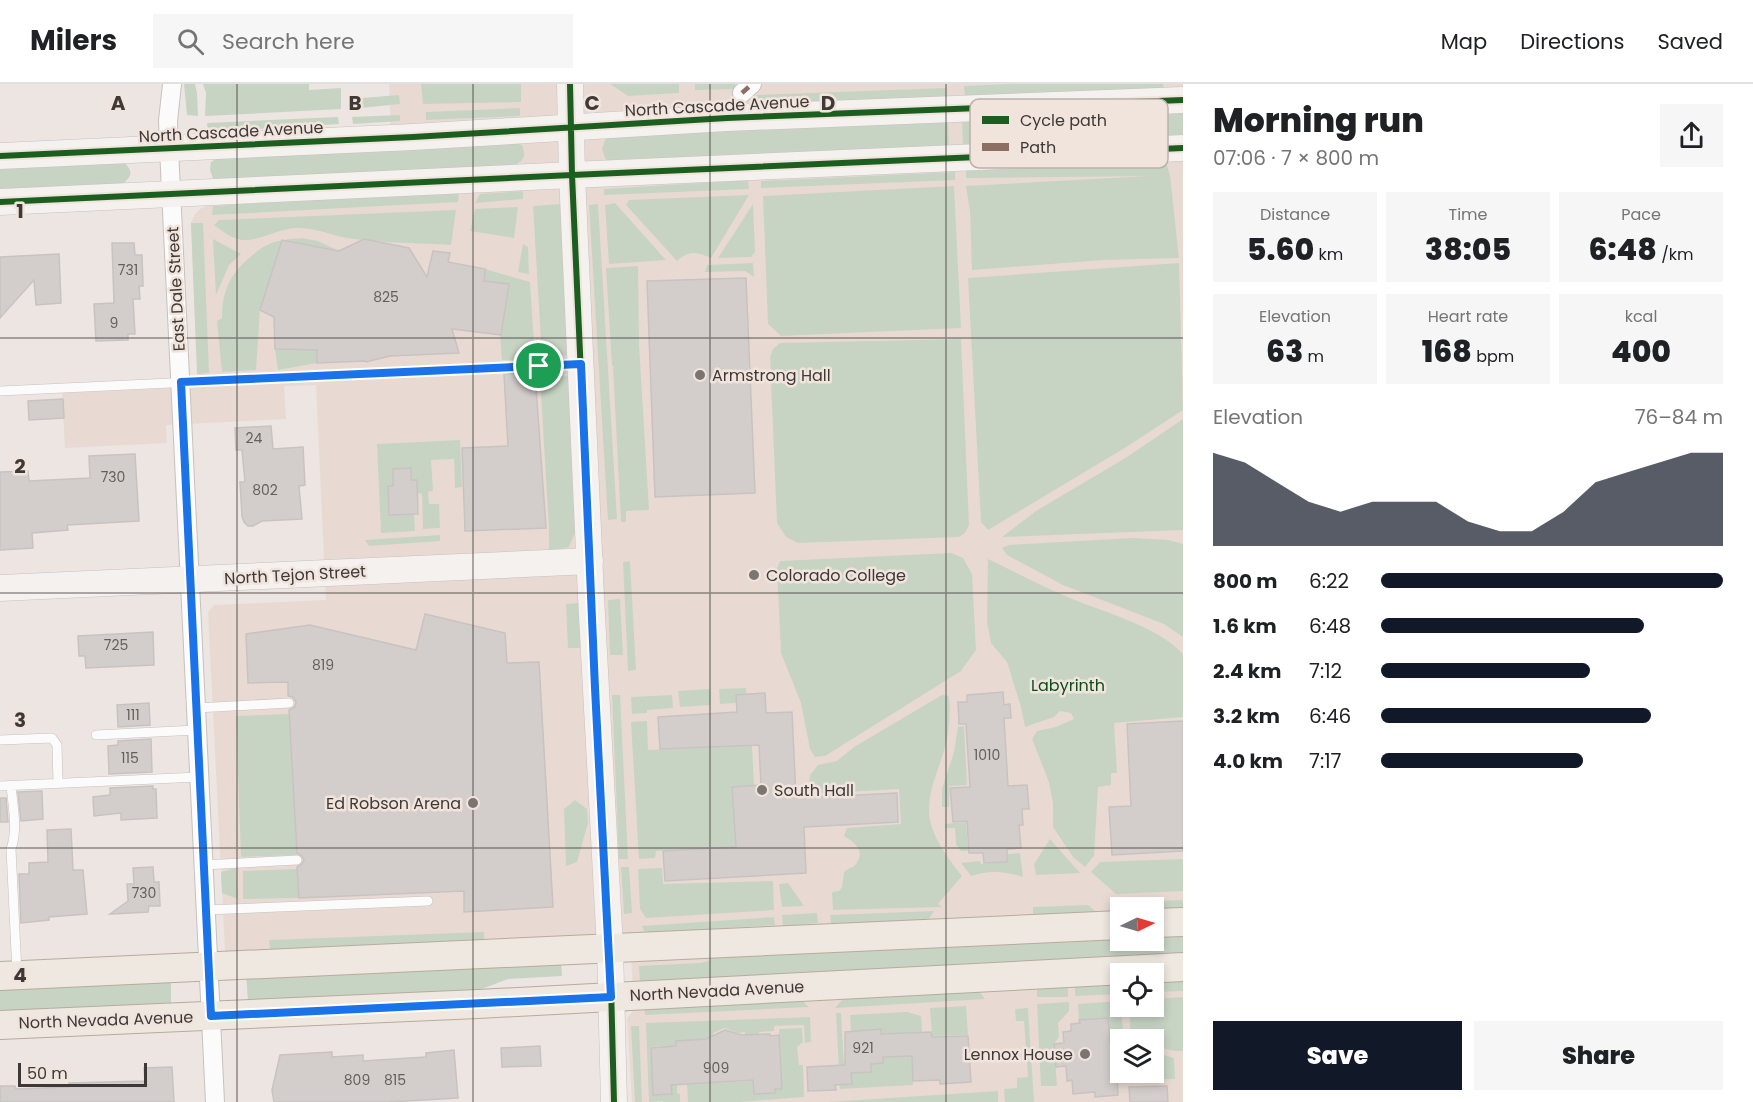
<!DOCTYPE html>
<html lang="en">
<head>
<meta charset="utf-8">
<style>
  :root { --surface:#fff; --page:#f6f6f6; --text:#202124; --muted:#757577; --line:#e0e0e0; --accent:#111827 }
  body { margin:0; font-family:Poppins,sans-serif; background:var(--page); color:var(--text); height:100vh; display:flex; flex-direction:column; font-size:22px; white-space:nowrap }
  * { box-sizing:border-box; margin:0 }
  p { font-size:20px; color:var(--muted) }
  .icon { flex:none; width:33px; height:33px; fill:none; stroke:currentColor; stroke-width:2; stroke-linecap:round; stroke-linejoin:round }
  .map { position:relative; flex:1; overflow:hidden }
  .drawer { display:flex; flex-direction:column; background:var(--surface); width:570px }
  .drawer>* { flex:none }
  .needle { width:39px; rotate:85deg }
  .controls { position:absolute; left:1110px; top:813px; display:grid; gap:12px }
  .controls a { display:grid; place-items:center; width:54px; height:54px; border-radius:0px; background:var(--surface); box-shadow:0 3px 9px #0003; font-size:30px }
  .scale { position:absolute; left:18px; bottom:15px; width:129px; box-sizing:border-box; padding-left:6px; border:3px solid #3e3936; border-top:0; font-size:16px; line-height:21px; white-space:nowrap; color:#3e3936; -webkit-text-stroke:4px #f1e4dd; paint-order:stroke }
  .pin { position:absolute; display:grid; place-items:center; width:51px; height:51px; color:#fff; margin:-26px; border:3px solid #fff; border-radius:50%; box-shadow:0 2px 6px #0007 }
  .round { display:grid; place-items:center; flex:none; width:63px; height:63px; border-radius:0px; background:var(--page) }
  .head { display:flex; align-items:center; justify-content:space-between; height:102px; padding:0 30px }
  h1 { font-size:33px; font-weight:800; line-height:45px }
  .metrics { display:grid; grid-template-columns:repeat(3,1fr); gap:9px; height:102px; padding:6px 30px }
  .metrics div { display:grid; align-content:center; border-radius:0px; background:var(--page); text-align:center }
  .metrics b { font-size:30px; font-weight:800 }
  .metrics small { font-size:16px; font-weight:400 }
  .metrics p { font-size:16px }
  .chart { height:168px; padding:12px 30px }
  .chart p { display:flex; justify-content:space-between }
  .chart svg { width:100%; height:108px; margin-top:6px; fill:var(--accent); opacity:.7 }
  .button { display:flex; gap:12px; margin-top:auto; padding:12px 30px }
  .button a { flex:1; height:69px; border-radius:0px; background:var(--accent); color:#fff; font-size:24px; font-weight:800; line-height:69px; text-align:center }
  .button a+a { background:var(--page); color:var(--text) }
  ul { padding:0 30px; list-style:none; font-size:20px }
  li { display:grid; grid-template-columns:96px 72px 1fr; align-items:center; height:45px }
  li i { height:15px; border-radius:8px; background:var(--accent) }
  header { display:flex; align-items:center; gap:36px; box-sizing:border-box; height:84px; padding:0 30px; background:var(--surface); border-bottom:2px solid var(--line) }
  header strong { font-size:28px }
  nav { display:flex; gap:33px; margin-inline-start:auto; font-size:21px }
  .search { width:420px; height:54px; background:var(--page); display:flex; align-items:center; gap:15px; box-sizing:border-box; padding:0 21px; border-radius:0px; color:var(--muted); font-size:22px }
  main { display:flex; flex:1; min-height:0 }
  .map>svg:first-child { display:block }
  .built { fill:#e8dad2; fill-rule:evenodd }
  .green { fill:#c7d4c4 }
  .building { fill:#d3cecb; stroke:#c8c3c0; stroke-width:1.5 }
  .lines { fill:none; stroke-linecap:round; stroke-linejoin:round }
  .lane-casing { stroke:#c7c1be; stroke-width:10 }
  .street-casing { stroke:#c7c1be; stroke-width:20 }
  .secondary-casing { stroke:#c7c1be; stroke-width:27 }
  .primary-casing { stroke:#b7ab9d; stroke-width:30 }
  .lane { stroke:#fcfbfb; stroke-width:9 }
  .street { stroke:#fcfbfb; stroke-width:18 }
  .secondary { stroke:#f4f1ee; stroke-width:26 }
  .primary { stroke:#eee8e0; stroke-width:28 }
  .quiet { stroke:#8d6e63; stroke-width:4.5; stroke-dasharray:9 4.5; stroke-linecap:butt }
  .cycleway-casing { stroke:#f1e4dd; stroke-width:10 }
  .cycleway { stroke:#1b5e20; stroke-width:6 }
  .route-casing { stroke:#fff; stroke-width:12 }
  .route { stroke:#1a73e8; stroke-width:8 }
  .grid { fill:none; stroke:#3e3936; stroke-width:1.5; stroke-opacity:0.55 }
  .poi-dot { fill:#7b7572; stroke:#f1e4dd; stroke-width:2 }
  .labels { text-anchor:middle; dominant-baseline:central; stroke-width:5; stroke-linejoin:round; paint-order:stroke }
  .number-label { font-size:14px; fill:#645f5c }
  .street-label { font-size:16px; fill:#3e3936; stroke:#f1e4dd }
  .poi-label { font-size:16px; fill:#3e3936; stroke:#f1e4dd; text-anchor:start }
  .park-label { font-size:16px; fill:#064f1a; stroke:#f1e4dd }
  .key { fill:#f1e4dd; stroke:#bbb1ab; stroke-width:1.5 }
  .key-label { font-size:16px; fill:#3e3936 }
  .grid-label { font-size:20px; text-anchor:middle; font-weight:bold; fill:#3e3936; stroke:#f1e4dd; stroke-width:5; stroke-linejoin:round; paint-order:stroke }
</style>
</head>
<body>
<header>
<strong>Milers</strong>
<div class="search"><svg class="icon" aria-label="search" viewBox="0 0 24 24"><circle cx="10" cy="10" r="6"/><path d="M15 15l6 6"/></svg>Search here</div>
<nav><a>Map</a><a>Directions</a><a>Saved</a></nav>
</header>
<main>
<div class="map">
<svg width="1183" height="1018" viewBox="0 0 1183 1018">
  <rect width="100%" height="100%" fill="#ece5e2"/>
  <path class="built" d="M389,0H1183V1018H632L627,934L634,926L630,851L230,869L225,866L208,528L214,521L326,516L316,301L284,302L286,335L166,341L167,359L65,364L62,309L198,303L191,139L195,130L200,125L206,122L393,111ZM1120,824H1154V856H1120ZM1120,890H1154V922H1120ZM1120,956H1154V988H1120Z"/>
  <path class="green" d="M184,0H195L197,9L198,32L187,31Z
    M203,0H309V6L341,4V25L205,32L206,9Z
    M421,0H521V18L423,20Z
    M610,0H679V9L628,12Z
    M695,0H735L736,5L695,6Z
    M1012,0H1163L1164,4L965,13L964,2Z
    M946,4L947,13L759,20L757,11Z
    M399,11L400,20L351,25L350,15Z
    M520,24V32L426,36V28Z
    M1183,26V53L963,64L962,36Z
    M400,31V37L353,40L352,33Z
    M338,33L339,40L208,48L207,39Z
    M948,38L949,64L615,78L606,76L602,65L605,56L611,52Z
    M514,57L522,61C526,70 525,77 514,81L221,97L213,94L210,86L211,78L219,73Z
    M121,76C134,86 133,92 121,101L0,107V82Z
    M1166,78L1170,91L1179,174L1103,176L972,186L970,127L966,102L1147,92L966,94V87Z
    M955,88V96L761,104V97Z
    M748,96L749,105L604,111V105Z
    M954,102L961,244L781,252L768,240L763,112Z
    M523,107V115L475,119L480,110Z
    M459,110L458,118L212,131L213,122L393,111Z
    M749,111L711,174C697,168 689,166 677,177L626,121L629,116Z
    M615,119L666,176L609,180L605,121Z
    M561,120L569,271L542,273L533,122Z
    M598,120L617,435L608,436L589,121Z
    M753,120L755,168L751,173L718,174Z
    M518,123L514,154L470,147L475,125Z
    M456,126L451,161C419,159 386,159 354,155C334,153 316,143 296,144C277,145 261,157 242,156C232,155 222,147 214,141L219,136Z
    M191,139H203L209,289L197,290Z
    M302,154L318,157L337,166L346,164L339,167L282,157L260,226L256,286L222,288L217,237L222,234C222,205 231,188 254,170C257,167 261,164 265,162C276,156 289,155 302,154Z
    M213,155L241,170L229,181L216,211Z
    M523,160L528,163L529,190L518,188Z
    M753,179L754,193L745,187L705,188L707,181Z
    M1179,179L1183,326L1128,362L988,446L981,438L968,194Z
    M638,182L639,261L649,426L626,427V438H621L613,283L615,282H612L606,184Z
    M485,185L530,198L535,275L502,276L500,251L484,197Z
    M961,255L969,441L965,449L959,453L798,459L786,453L777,439L770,273L773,265L780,259Z
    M275,265L317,266V279L278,286Z
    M569,292L575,448L569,463L549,467V444L540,293Z
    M1183,335V446L1002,453L1036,427L1127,373Z
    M460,356L462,403L455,404L454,375L431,376L433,407L428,408L429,420H439L440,444L423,445L422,410L417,409L411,396V385H393V402H388L389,431L414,430L415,447L381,449L377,360Z
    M440,451V457L369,462L365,456Z
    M1133,454L1168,456L1183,460V553L1164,540L1063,501L1007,471L1002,464L1009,461Z
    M951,469L963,474L972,490L976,566L961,587L825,672L815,673L810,665L801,619L781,569L777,485L780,477Z
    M988,475C1013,487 1038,500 1063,511C1099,527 1157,541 1183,570V633L1114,639L1117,689H1111V701L1098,703L1094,772L1085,783L1073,773L1053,743V719L1049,698L1032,655L1037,647L1056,643L1074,635L1071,629L1060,627L1054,633L1025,643L1021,623L1007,578L991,559L987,538Z
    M630,477L636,586L628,587L623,478Z
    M620,515L623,571H610L608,516Z
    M580,519V564H568L566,520Z
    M746,604L747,618L720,620L719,605Z
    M710,605L711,621L680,623L678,607Z
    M612,611H620L628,775H619Z
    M672,611L673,624L647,626V629L632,630L631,613Z
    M942,611L949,612C951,631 949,649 944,667C938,687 929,705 929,726C929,750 948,774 962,792L938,820L942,823L833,826L832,808L839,807L842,803L844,788C848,784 853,784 856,780C866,767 854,758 844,752L847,744L901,740L899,705L808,710L810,691L818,681L837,677L854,663Z
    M289,630L297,771L241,773L236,632Z
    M647,637L648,666L752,661L754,701L732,703L736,763L656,767L655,774L639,775L631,638Z
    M964,642L967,701L949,702V723H942V705L954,668L958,643Z
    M575,716L587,725L588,739L577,778L566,782L564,725Z
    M966,738L968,767H961L956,760L955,744H945V740Z
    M1050,755L1080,789L1036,791L1034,780Z
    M1020,769L1023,793C1004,787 989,786 971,792L961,779L980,777L981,780L1007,778V770Z
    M1183,775V807L1116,810L1091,788L1100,778Z
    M621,783H629L632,829L624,830Z
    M236,784L238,815L222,809L221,788Z
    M662,784L663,800L773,797L774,826L646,834L640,825L638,785Z
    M298,785L299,814L243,815V787Z
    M788,799L804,822L782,823L779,800Z
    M1183,816V828L1154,830V824H1120V829L1110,819Z
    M1088,821L1103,834L1033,838V823Z
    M934,827L928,836L831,840L830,831Z
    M817,829L818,839L783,842L782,831Z
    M774,833L775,841L649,849L644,847L642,842Z
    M484,848V858L270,867L269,856Z
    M1183,848V874L640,901L639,882L700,879L708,877L715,870L1120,851V856H1154V849Z
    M561,877L562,892L508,895L479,906L248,917L246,890Z
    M171,894V920L0,928V903Z
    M1183,896V907L1154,908V898Z
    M1120,899V910L1075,912V901Z
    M1068,903V913H1037V904Z
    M978,906L985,915L835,924L842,916L851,911Z
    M1183,913V967H1175L1154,962V956L1131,954L1129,923L1154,922V915Z
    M799,914L809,923L645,931L644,923Z
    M1120,917L1124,955L1120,956V988L1126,989V990L1111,991L1116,980L1115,959H1110L1108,934L1079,936L1078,920Z
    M1069,918V927L1058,939L1059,953L1054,960L1057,1002H1041L1037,920Z
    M966,922L968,951L932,952L930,924Z
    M1028,924L1034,1018H1005L1004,1005L1017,1004V994L1028,993L1024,937H1016L1015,925Z
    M907,928L921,932L922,948L907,949L912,972L913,1001L840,1005L836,929H841L845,1000H852L851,989L871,988V980L883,979L881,946L851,947L850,931Z
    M810,933L811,958L805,959L804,941L774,942V947L759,948V952H745V948L738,949L725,944L713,949V956L676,958V962L663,971L662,962L650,963L653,1011L672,1010L671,1000H677V1009L680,1010V1018H663L662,1017L649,1018L646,939Z
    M631,942H639L642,1018H635Z
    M802,944L803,958L797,963L799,981H803L804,1013L739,1018H688L687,1000L753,997L754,1010L775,1009V1005L782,1004L779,945Z
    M1154,968L1174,974L1175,995L1131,996V989L1154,988Z
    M998,1007V1018H828Z"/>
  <path class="building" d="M364,155L409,164L427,193L433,167L450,169L448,178L485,185L484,197L509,200L501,251L452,245L459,269L390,272L366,278L365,277L317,279V266L275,265L274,233L260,226L282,156L339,167Z
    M112,159H134L135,171H142L143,202H139L140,215H133L135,250H128V256L96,257L94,220L114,219Z
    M59,170L61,219L36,221L34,196L0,234V173Z
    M746,194L755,409L655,413L647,197Z
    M535,289L546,444L465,447L462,364L508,362L504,290Z
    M63,315L64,334L29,336L28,317Z
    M271,342L273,365L303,363L305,401L299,402L302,435L262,437L253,442H248L244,438L242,432L240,398H245L242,366H236L235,344Z
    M135,370L139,437L67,441L68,446L32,449L33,464L0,466V388L28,387L29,397L90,394L89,372Z
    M411,384V396H417L418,430L389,431L388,402H393V385Z
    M425,530L505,549L507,579L539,578L553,823L464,828V807L299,814L297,783L301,781L304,776L302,772L297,769L289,626L295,623L296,618L293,613L288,612V598L248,599L246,550L310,541L416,566Z
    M153,548L154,581L86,584L85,572H79L78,552Z
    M1003,608L1004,621L1010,620L1011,634H1004L1008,702L1027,701L1029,725H1022L1023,741H1019L1021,764L1007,765V778L984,779L983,769H969L967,737L953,738L950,704L970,703L966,640H959L958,618H967V611Z
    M765,609L766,629L792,628L796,714L897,709L898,738L804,743L806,789L665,797L663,767L736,763L732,703L761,701L759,661L660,665L658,633L737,628L736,611Z
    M149,619L150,641L118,643L117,621Z
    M1183,637V767L1112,771L1109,723L1131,722L1127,640Z
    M151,655L152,688L109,690L108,662L118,661V657Z
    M153,702V705H156L157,734L121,736V729L94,732L93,713L110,711V704Z
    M42,707L43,735L21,737L18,708Z
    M0,714H6L8,738H0Z
    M71,745L73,786H83L87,830L49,833V836L21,839L19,790H29V779L48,778L47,746Z
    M153,783L154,798H159L160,822H149L148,828L110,830L128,817L127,800H134L133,784Z
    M1108,934L1110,959L1115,958L1118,1011L1095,1013V1008L1073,1010L1072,996L1067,997L1066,982L1056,983L1054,960L1064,959L1063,948L1071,947V940L1080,939L1079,936Z
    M881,945V950L931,948L932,953L968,952L971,998L940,1000V996L913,997L912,972L883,973V979L871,980V988L851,989L852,1000L835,1001L836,1006L808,1007L807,983L845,981V948Z
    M725,946L742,951L770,950V952L779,951L782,1005H775V1009L754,1010L753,996L687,1000L671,1001L672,1010L653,1011L651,964L676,962V957L706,955Z
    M540,962L541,982L502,983L501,964Z
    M454,966L458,1014L388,1018H274L272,1006L280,971L332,968V973L363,971V977L426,973V969Z
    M172,983L174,1018H0V1002H15L16,1005L69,1003V999L145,997L144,984Z
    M1167,1002L1168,1018H1130L1129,1003Z"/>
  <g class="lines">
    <defs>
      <path id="lane" d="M0,307L579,280
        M196,624L289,619
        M96,651L197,646
        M0,656L52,654L57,661L58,699
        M0,702L199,693
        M11,702C13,723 18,745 11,765L17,889
        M203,781L297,776
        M206,826L428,817"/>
      <path id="street" d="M172,0L168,37L169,65L215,1018
        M742,9L752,0"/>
      <path id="secondary" d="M570,0L572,91L591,513L610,864L614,1018
        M0,72L413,53L727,34L1183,16
        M0,118L572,91L1183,64
        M0,504L590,477"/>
      <path id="primary" d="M1154,839L1183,838
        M0,892L1120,841
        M0,941L478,920L1183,883"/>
    </defs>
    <use href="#lane" class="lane-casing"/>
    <use href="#street" class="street-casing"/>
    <use href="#secondary" class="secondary-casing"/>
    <use href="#primary" class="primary-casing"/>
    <use href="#lane" class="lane"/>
    <use href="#street" class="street"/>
    <use href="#secondary" class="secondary"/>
    <use href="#primary" class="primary"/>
    <path class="quiet" d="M742,9L752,0"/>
    <defs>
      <path id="cycleway" d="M570,0L572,91L591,513L610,864L614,1018
        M0,72L413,53L727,34L1183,16
        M0,118L572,91L1183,64"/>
    </defs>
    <use href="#cycleway" class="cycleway-casing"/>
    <use href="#cycleway" class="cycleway"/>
  </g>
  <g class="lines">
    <defs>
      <path id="route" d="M581,280L595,604L611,913L211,932L181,298Z"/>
    </defs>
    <use href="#route" class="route-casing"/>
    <use href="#route" class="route"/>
  </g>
  <path class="grid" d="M237,0V1018M473,0V1018M710,0V1018M946,0V1018M0,254H1183M0,509H1183M0,764H1183"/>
  <g class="poi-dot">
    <circle cx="700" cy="291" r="6"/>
    <circle cx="754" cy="491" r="6"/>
    <circle cx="762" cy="706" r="6"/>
    <circle cx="473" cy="719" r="6"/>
    <circle cx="1085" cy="970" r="6"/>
  </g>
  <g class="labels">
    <g class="number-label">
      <text x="128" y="186">731</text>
      <text x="386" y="213">825</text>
      <text x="114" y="239">9</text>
      <text x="254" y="354">24</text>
      <text x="113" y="393">730</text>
      <text x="265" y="406">802</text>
      <text x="116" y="561">725</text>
      <text x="323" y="581">819</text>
      <text x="133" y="631">111</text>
      <text x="987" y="671">1010</text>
      <text x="130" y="674">115</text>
      <text x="144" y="809">730</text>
      <text x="863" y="964">921</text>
      <text x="716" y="984">909</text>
      <text x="357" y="996">809</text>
      <text x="395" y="996">815</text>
    </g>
    <g class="street-label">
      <text transform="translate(717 22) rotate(-3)">North Cascade Avenue</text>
      <text transform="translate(231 48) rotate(-3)">North Cascade Avenue</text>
      <text transform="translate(176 205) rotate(-93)">East Dale Street</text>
      <text transform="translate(295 491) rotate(-3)">North Tejon Street</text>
      <text transform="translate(717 907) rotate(-3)">North Nevada Avenue</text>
      <text transform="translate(106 936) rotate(-2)">North Nevada Avenue</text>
    </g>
    <g class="poi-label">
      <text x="712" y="291">Armstrong Hall</text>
      <text x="766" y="491">Colorado College</text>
      <text x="774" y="706">South Hall</text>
      <text x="461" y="719" text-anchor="end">Ed Robson Arena</text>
      <text x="1073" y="970" text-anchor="end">Lennox House</text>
    </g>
    <g class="park-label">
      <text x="1068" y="601">Labyrinth</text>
    </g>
  </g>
  <rect x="970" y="15" width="198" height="69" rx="9" class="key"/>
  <rect x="982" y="32" width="27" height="8" fill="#1b5e20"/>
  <rect x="982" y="59" width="27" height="8" fill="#8d6e63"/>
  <g class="key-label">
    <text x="1020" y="42">Cycle path</text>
    <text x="1020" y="69">Path</text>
  </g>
  <g class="grid-label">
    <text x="118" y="26">A</text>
    <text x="355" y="26">B</text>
    <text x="592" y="26">C</text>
    <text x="828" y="26">D</text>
    <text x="20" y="134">1</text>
    <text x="20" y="389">2</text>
    <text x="20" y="643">3</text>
    <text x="20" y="898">4</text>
  </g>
</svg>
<div class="controls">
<a><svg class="needle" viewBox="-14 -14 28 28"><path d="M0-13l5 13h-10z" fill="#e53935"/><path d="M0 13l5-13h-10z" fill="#757577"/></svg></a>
<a><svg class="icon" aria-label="locate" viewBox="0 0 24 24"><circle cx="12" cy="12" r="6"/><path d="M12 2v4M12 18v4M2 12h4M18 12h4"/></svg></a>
<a><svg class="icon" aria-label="layers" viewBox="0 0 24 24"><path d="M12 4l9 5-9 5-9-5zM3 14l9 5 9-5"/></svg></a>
</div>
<div class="scale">50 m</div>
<div class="pin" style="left:539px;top:282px;background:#1e9e55"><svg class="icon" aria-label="arrive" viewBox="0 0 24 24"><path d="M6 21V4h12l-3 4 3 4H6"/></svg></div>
</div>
<section class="drawer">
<div class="head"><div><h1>Morning run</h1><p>07:06 · 7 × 800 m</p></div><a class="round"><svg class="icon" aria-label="share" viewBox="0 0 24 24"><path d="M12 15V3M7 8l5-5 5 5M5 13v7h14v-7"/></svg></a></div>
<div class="metrics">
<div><p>Distance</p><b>5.60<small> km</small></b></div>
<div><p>Time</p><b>38:05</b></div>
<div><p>Pace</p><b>6:48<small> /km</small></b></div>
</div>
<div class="metrics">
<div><p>Elevation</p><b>63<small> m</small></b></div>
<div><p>Heart rate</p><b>168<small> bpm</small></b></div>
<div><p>kcal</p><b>400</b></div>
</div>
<div class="chart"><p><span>Elevation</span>76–84 m</p>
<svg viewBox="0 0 160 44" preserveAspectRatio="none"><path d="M0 44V6L10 10L20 18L30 26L40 30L50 26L60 26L70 26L80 34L90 38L100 38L110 30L120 18L130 14L140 10L150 6L160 6V44z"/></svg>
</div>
<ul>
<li><b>800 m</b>6:22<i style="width:100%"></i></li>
<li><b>1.6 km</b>6:48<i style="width:77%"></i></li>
<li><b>2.4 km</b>7:12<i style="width:61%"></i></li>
<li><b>3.2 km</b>6:46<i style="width:79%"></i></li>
<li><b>4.0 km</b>7:17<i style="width:59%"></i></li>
</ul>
<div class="button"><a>Save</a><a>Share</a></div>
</section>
</main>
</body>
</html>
